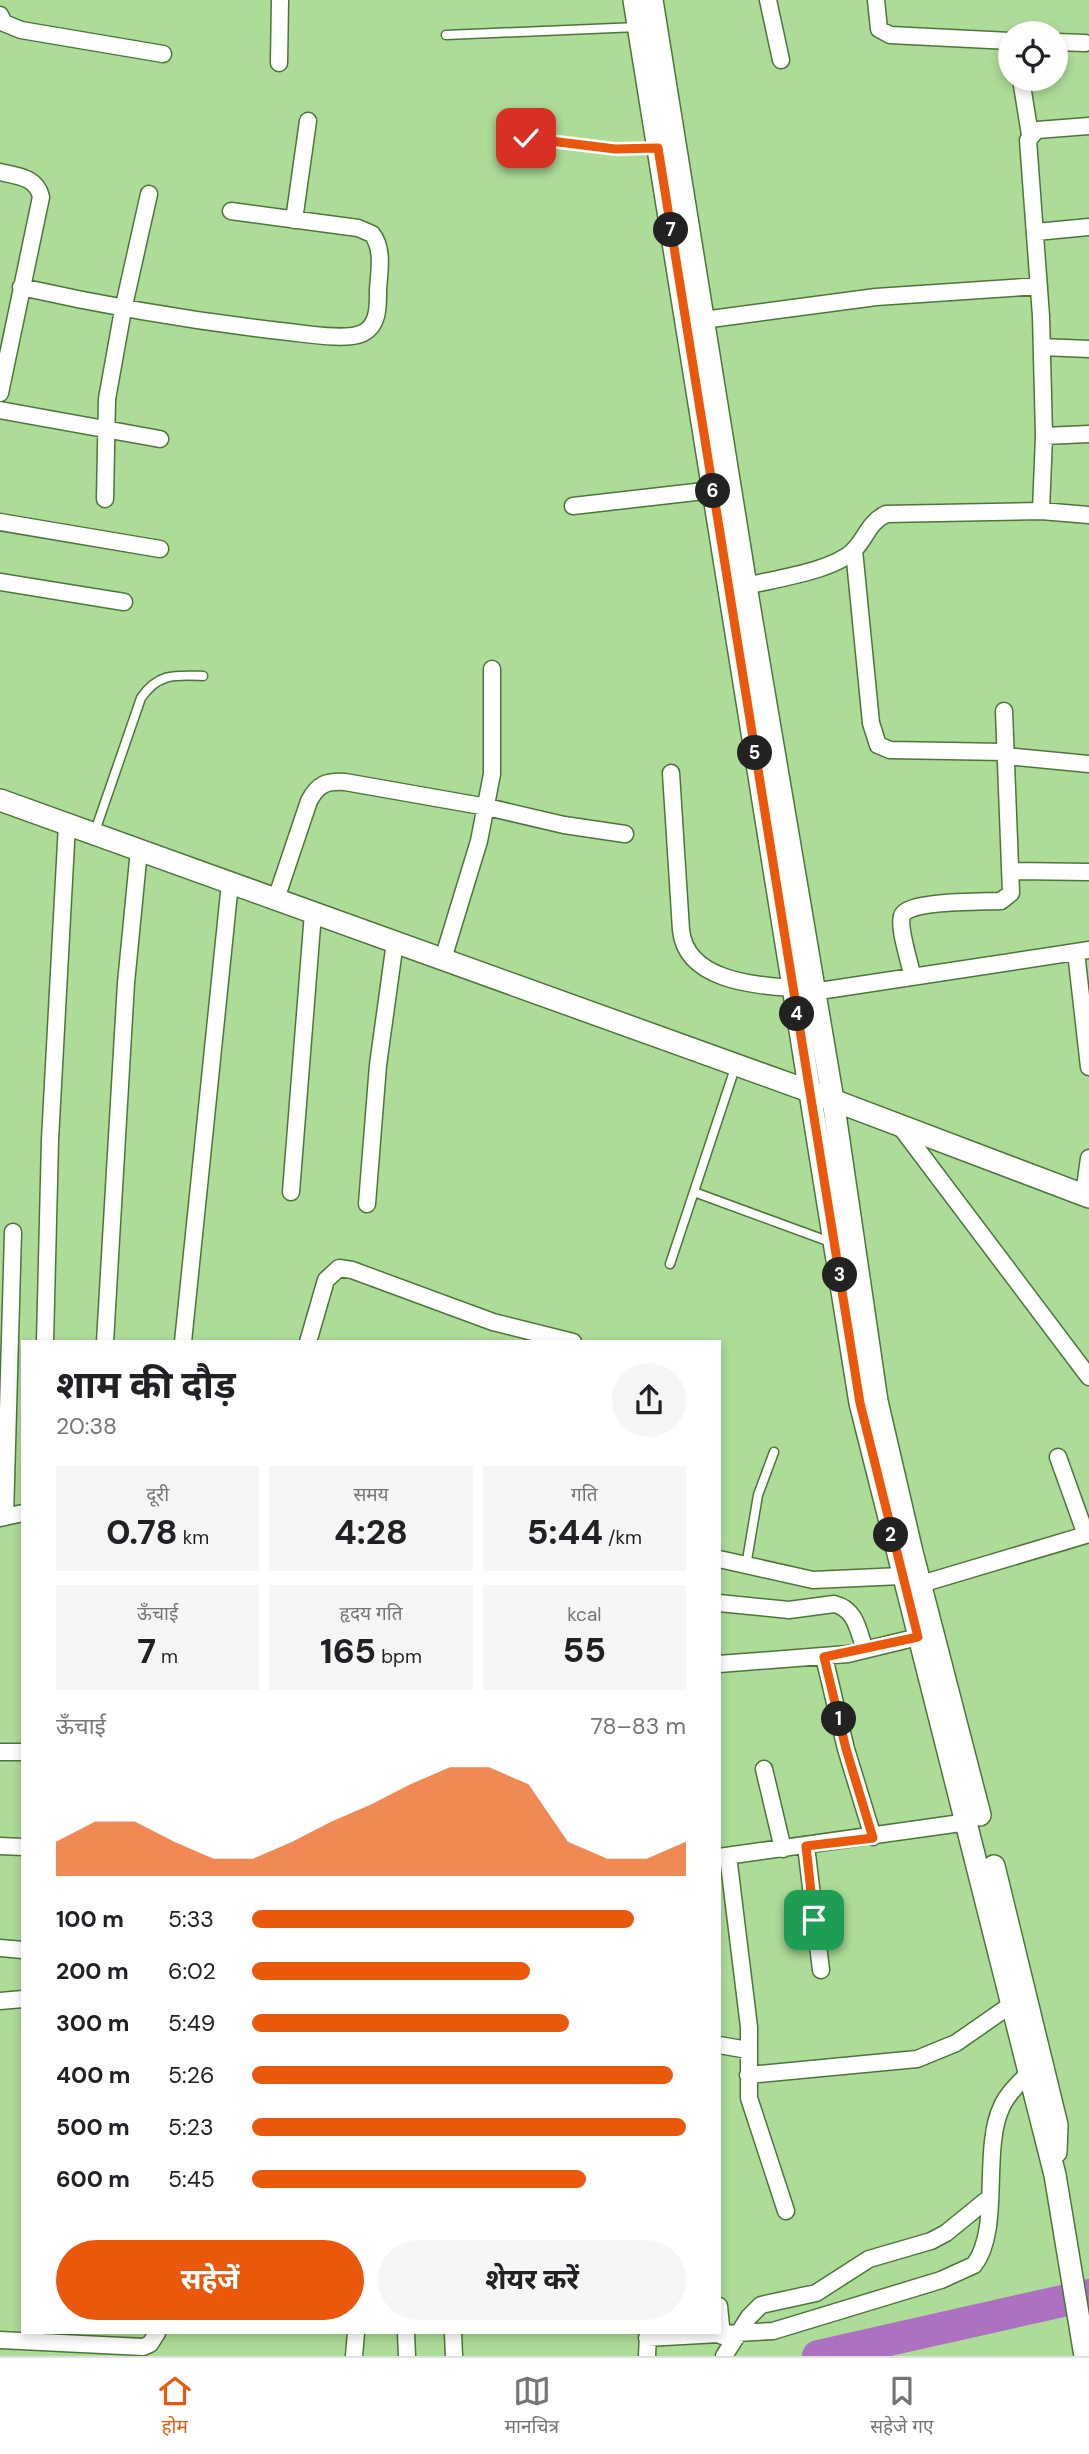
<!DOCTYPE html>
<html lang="hi">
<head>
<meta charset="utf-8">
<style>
  :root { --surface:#fff; --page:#f6f6f6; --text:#202124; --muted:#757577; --line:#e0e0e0; --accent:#ea580c }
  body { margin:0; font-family:"DM Sans","Noto Sans Devanagari",sans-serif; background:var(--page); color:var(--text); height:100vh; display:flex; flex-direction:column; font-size:26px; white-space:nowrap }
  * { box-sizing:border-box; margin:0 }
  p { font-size:23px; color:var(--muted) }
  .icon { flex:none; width:38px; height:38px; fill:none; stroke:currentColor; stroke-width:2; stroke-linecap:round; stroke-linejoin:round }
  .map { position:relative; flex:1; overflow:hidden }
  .sheet { position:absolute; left:21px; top:1340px; width:700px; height:994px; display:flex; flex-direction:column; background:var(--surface); border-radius:0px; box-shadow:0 4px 10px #0003 }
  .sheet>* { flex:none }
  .buttons { position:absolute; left:998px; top:21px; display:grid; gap:14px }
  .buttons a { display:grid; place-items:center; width:70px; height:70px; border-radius:50%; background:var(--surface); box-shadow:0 4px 10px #0003; font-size:35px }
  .pin { position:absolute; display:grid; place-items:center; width:60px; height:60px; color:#fff; margin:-30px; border-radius:14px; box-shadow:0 4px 10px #0006 }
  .km { position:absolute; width:35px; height:35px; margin:-18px; border-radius:50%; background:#222; color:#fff; font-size:19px; line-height:35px; text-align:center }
  .round { display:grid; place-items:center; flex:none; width:74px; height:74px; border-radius:37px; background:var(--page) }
  .summary { display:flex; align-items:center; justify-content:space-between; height:119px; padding:0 35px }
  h1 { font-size:38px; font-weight:700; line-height:52px }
  .stats { display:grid; grid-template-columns:repeat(3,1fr); gap:10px; height:119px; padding:7px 35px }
  .stats div { display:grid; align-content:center; border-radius:0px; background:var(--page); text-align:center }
  .stats b { font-size:35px; font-weight:700 }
  .stats small { font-size:19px; font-weight:400 }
  .stats p { font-size:19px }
  .chart { height:196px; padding:14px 35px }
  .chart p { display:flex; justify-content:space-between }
  .chart svg { width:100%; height:126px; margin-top:7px; fill:var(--accent); opacity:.7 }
  .cta { display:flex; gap:14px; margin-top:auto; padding:14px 35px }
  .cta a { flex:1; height:80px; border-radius:42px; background:var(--accent); color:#fff; font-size:28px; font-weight:700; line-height:80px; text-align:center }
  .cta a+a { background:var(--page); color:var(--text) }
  ul { padding:0 35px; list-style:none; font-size:23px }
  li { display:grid; grid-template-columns:112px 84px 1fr; align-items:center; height:52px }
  li i { height:18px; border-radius:9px; background:var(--accent) }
  .tab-bar { display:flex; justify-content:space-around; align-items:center; height:98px; border-top:2px solid var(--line); background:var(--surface); font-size:19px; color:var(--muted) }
  .tab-bar a { display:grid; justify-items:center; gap:4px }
  .tab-bar .selected { color:var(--accent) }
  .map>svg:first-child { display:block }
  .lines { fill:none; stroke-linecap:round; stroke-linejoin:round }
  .river { stroke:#ac72c1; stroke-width:32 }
  .lane-casing { stroke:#4c7638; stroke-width:11 }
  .street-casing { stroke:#4c7638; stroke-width:19 }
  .secondary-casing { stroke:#4c7638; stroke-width:24 }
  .lane { stroke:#fff; stroke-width:8 }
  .street { stroke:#fff; stroke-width:16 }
  .secondary { stroke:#fff; stroke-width:21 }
  .route-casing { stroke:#fff; stroke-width:14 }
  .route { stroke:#ea580c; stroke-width:9 }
</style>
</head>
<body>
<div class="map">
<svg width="1089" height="2356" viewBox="0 0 1089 2356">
  <rect width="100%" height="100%" fill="#addb98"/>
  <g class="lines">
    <path class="river" d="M818,2356L1089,2295"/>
    <defs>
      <path id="lane" d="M446,35L638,27
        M526,138L616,149L655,148
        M94,834L141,698C158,673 175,675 203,676
        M694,1192L833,1243
        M670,1264L736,1065
        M746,1566L758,1495L774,1452"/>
      <path id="street" d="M768,0L781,60
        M876,0L879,29L890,35L1010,41
        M0,15L4,23L21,30L163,54
        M1055,42L1085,43
        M279,63L280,0
        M1021,79L1030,135
        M0,172C17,176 37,177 41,197L0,393
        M294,220L308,121
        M1036,232L1089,227
        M21,287C110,307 198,322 289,332C307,334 347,341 363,333C379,325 378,305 378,290C379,272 384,249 372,234L358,228L231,211
        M703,320L876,297L1039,286
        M1042,347L1089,349
        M0,410L160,439
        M1044,436L1089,434
        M105,499L107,399L123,310L149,194
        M573,506L713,490
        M1041,511L1044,436L1041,316L1028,140L1037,130L1089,126
        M0,522L160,549
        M854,550L871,723L878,745L890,750L1005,752
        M0,582L124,602
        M746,586C774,579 834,571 854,550C867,537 868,523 886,514L1041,511L1089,515
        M1006,756L1089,764
        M671,773L681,930C686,980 752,985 792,988
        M1012,871L1089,872
        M276,899L309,801C318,784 326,781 345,782L487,807L564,825L625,834
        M1076,952L1089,1067
        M443,959L479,841L492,774V669
        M912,975C910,962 898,928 902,916C906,900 985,902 1001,901L1011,893L1004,711
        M806,993L1089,950
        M899,1125L1089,1377
        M291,1192L313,913
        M1084,1195L1089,1158
        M367,1204L378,1065L395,942
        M45,1342L50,1140L67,824
        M105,1342L126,983L139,850
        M183,1342L230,883
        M308,1342L326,1280L339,1268L352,1270L493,1322L573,1342
        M1058,1457L1086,1535
        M5,1517L13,1232
        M0,1518L23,1513
        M719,1559L813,1580L901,1576
        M921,1584L1089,1534
        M719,1603L789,1610L834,1604C856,1609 858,1630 865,1650
        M824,1657L846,1749L873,1837
        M719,1664L848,1654L918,1637
        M0,1752H23
        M764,1769L783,1849
        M0,1846L23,1847
        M806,1846L821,1970
        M728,1856L749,2027V2098L786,2211
        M719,1857L968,1822
        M0,1948L23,1950
        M0,2001L23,1999
        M719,2045L748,2050
        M748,2075L917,2059L956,2043L1012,2004
        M719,2306L722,2336
        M406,2333L407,2356
        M453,2333L454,2356
        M647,2338L773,2331L941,2280L974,2265C1002,2229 981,2149 1002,2106C1008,2093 1019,2083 1029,2073
        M0,2340L143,2347L150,2344L157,2333
        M354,2356L356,2333
        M647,2356L648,2333
        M724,2356L749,2317L761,2305L816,2293L869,2259L931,2241L946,2233L989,2198"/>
      <path id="secondary" d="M634,0L860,1403L1055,2175L1085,2356
        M652,0L746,586L833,1100L877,1401L912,1552L980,1815
        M0,800L809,1091L1089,1197
        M994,1866L1057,2125L1056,2152"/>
    </defs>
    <use href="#lane" class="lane-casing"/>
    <use href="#street" class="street-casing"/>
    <use href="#secondary" class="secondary-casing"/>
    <use href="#lane" class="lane"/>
    <use href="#street" class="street"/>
    <use href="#secondary" class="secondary"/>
  </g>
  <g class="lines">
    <defs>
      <path id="route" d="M526,138L615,149L658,148L860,1403L918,1637L824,1657L846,1749L873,1838L806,1846L814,1920"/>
    </defs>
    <use href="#route" class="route-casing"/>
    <use href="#route" class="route"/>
  </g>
</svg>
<div class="buttons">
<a><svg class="icon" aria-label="locate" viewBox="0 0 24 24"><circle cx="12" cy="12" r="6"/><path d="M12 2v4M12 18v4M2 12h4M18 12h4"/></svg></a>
</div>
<div class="pin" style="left:814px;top:1920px;background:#1e9e55"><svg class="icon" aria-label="arrive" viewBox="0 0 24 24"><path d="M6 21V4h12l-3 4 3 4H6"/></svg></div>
<div class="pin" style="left:526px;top:138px;background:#d93025"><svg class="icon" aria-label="check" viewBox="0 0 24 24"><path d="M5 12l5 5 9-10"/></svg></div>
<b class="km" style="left:839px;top:1719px">1</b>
<b class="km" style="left:891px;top:1535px">2</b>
<b class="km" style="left:840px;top:1275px">3</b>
<b class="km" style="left:797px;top:1014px">4</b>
<b class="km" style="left:755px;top:753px">5</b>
<b class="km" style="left:713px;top:491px">6</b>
<b class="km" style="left:671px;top:230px">7</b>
<section class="sheet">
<div class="summary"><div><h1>शाम की दौड़</h1><p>20:38</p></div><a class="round"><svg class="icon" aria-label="share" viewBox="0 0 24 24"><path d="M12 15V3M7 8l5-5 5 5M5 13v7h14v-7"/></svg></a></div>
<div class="stats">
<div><p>दूरी</p><b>0.78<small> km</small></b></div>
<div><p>समय</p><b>4:28</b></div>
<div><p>गति</p><b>5:44<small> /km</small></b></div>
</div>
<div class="stats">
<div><p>ऊँचाई</p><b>7<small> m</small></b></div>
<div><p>हृदय गति</p><b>165<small> bpm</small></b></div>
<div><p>kcal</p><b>55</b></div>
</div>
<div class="chart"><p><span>ऊँचाई</span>78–83 m</p>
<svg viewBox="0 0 160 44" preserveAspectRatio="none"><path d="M0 44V32L10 25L20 25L30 32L40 38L50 38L60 32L70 25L80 19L90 12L100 6L110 6L120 12L130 32L140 38L150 38L160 32V44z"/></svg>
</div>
<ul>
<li><b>100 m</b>5:33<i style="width:88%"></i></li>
<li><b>200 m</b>6:02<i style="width:64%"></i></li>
<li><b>300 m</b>5:49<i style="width:73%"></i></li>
<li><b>400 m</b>5:26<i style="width:97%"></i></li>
<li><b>500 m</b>5:23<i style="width:100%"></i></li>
<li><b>600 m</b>5:45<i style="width:77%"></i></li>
</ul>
<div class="cta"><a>सहेजें</a><a>शेयर करें</a></div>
</section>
</div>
<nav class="tab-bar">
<a class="selected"><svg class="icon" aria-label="home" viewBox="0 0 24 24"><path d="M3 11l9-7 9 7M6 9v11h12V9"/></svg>होम</a>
<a><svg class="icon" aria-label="map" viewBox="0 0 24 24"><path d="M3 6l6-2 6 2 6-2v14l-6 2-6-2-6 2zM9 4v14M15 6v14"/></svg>मानचित्र</a>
<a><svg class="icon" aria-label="saved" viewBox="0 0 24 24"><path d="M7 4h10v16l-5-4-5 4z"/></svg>सहेजे गए</a>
</nav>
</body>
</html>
